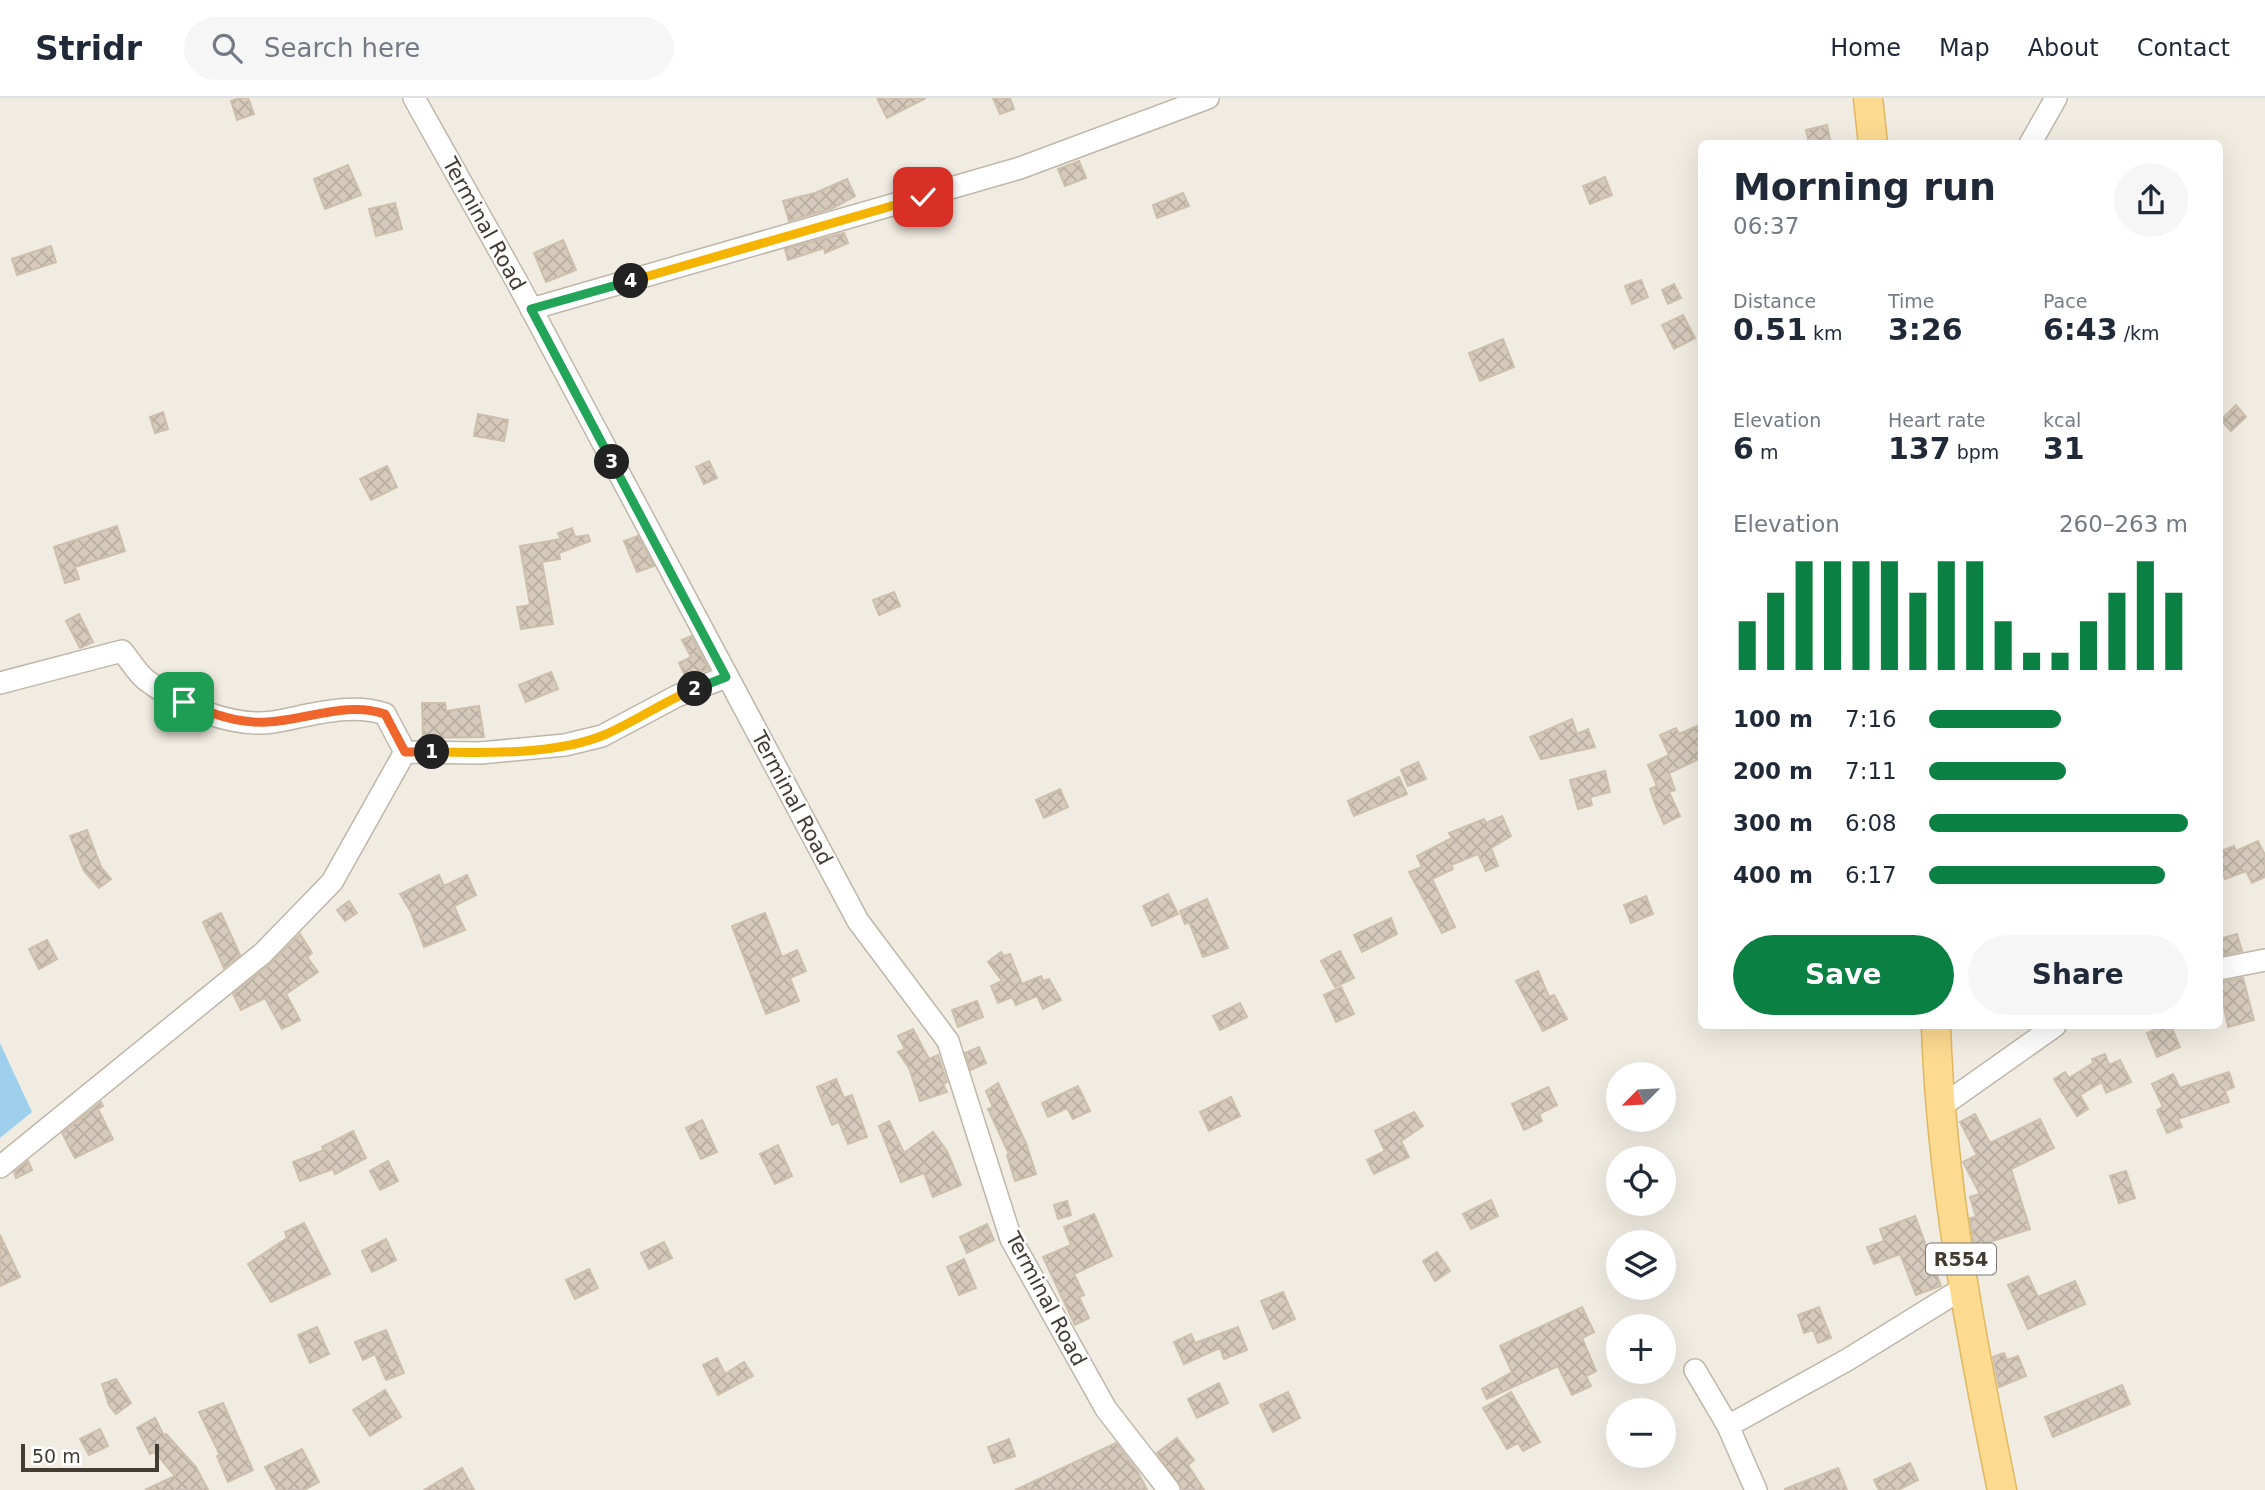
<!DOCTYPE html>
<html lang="en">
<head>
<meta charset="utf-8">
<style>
  :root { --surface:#fff; --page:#f6f6f7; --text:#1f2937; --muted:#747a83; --line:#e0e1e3; --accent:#0b8043 }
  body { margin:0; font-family:"DejaVu Sans",sans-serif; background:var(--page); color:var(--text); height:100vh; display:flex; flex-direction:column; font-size:26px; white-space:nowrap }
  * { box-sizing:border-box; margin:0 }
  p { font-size:23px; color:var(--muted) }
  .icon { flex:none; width:38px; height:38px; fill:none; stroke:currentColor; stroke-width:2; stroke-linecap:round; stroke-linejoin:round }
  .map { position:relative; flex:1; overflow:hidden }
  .panel { position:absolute; left:1698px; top:42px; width:525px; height:889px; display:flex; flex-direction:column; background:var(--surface); border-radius:10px; box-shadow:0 7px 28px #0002 }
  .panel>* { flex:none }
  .needle { width:46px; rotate:246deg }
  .controls { position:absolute; left:1606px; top:964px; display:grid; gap:14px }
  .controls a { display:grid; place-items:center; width:70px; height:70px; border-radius:50%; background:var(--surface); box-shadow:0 7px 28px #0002; font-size:35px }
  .scale { position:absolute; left:21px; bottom:18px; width:138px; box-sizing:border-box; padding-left:7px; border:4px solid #423c33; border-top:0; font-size:19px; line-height:24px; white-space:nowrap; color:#423c33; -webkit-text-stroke:5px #fff; paint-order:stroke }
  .pin { position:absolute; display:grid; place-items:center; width:60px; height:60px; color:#fff; margin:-30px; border-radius:14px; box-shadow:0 4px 10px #0006 }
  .km { position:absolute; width:35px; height:35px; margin:-18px; border-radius:50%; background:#222; color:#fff; font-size:19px; line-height:35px; text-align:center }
  .round { display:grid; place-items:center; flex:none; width:74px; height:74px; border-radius:37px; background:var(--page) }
  .head { display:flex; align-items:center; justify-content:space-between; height:119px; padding:0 35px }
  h1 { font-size:38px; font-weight:800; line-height:52px }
  .metrics { display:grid; grid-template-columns:repeat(3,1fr); gap:10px; height:119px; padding:7px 35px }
  .metrics div { display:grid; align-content:center }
  .metrics b { font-size:30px; font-weight:800 }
  .metrics small { font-size:19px; font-weight:400 }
  .metrics p { font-size:19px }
  .chart { height:196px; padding:14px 35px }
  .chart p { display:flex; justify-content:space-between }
  .chart svg { width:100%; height:126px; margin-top:7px; stroke:var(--accent); stroke-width:6 }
  .primary-button { display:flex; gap:14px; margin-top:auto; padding:14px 35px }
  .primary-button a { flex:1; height:80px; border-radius:42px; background:var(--accent); color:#fff; font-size:28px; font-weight:800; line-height:80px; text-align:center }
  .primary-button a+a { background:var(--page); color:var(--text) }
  ul { padding:0 35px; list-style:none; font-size:23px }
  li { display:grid; grid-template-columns:112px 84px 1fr; align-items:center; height:52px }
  li i { height:18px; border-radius:9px; background:var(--accent) }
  header { display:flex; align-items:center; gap:42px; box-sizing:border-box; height:98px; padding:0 35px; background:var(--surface); border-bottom:2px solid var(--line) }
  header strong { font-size:33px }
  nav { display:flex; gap:38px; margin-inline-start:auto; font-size:24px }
  .search { width:490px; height:63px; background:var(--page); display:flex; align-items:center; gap:18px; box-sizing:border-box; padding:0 24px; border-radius:38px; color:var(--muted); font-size:26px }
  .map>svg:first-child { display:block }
  .water { fill:#9ed0ee }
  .building { fill:url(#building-cross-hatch); stroke:#cdbfac; stroke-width:2 }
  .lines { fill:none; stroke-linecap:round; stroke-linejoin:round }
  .minor-casing { stroke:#bfb6a8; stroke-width:24 }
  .major-casing { stroke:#e0b761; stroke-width:31 }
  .minor { stroke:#fff; stroke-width:21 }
  .major { stroke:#fcda90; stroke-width:28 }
  .split-1-casing { stroke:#fff; stroke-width:14 }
  .split-2-casing { stroke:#fff; stroke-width:14 }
  .split-3-casing { stroke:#fff; stroke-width:14 }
  .split-4-casing { stroke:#fff; stroke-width:14 }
  .split-5-casing { stroke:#fff; stroke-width:14 }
  .split-1 { stroke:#f0652b; stroke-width:9 }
  .split-2 { stroke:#f5b400; stroke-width:9 }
  .split-3 { stroke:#22a559; stroke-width:9 }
  .split-4 { stroke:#22a559; stroke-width:9 }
  .split-5 { stroke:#f5b400; stroke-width:9 }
  .labels { text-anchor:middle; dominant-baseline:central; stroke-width:5; stroke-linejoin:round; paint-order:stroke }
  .shield { fill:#fff; stroke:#7b7670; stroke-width:2 }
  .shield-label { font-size:19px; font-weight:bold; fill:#423c33 }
  .street-label { font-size:21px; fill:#423c33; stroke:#fff }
</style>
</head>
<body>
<header>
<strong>Stridr</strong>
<div class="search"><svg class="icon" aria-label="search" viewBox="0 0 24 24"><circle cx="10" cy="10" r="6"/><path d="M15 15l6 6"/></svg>Search here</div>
<nav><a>Home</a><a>Map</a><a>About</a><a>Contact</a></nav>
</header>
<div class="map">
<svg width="2265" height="1392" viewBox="0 0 2265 1392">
  <defs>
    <pattern id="building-cross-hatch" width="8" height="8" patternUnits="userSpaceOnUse" patternTransform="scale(1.75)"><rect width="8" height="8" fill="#d5cabb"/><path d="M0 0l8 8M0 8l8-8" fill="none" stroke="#b8aea1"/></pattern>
  </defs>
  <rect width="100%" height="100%" fill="#f1ece2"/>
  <path class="water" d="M0,945L32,1014L0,1040Z"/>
  <path class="building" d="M240,0H248L254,16L237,22L231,3Z
    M877,0H926L887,20Z
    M993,0H1010L1014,11L1000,16Z
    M1827,27L1831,46H1809L1806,32Z
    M1079,63L1086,80L1065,88L1058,71Z
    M348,67L361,97L325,111L314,81Z
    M1605,79L1612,97L1590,106L1583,88Z
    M847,81L855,98L833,110L789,123L783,103L815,95Z
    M1183,95L1189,108L1157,120L1153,107Z
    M395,105L402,131L376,138L369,111Z
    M844,135L848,145L825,155L824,150L788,162L785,151Z
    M563,142L576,172L546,184L534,155Z
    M51,148L56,164L17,177L12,161Z
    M1641,182L1648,199L1632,206L1625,188Z
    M1674,186L1681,200L1668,206L1662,192Z
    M1683,217L1695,240L1674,251L1662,227Z
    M1503,241L1514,269L1480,283L1469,255Z
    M2236,307L2246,319L2231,333L2221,322Z
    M163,314L168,331L155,335L150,319Z
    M478,316L508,322L504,343L474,338Z
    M709,363L717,380L704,386L696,369Z
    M387,368L397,389L371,402L360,381Z
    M117,428L125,453L75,469L79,481L65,485L54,449Z
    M572,430L575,439L588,437L590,443L559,455L560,461L542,464L553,526L521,531L517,509L530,507L520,448L561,441L558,435Z
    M638,438L654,468L637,474L624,443Z
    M894,494L900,508L879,517L873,502Z
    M79,516L93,544L80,550L66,523Z
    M691,538L709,571L686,580L679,565L691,559L682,542Z
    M551,574L558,591L526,604L519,587Z
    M422,605H445L446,613L479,608L484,639L423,640Z
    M1572,621L1577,636L1588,631L1595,649L1541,661L1530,639Z
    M1697,628L1701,638V660L1669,675L1675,692L1669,694L1680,718L1664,726L1655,706L1650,691L1657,688L1648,667L1669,657L1660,637L1676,630L1679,636Z
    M1418,664L1426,681L1408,688L1401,672Z
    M1605,673L1610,694L1590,699L1592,707L1578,711L1570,682Z
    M1399,679L1407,696L1354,718L1348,703Z
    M1060,691L1068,709L1044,720L1036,702Z
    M1502,718L1511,738L1491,750L1498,768L1486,773L1478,756L1451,767L1453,771L1432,781L1455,829L1442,835L1409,774L1422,769L1417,758L1452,740L1449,735L1484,721L1486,725Z
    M87,732L101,769L111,781L99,790L84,773L70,738Z
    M2258,743L2265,757V779L2252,785L2246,773L2225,781L2219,766V754L2234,748L2236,753Z
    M439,777L444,788L467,777L476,797L454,808L465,832L424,849L411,814L400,796Z
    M1168,796L1178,816L1152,828L1143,808Z
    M1646,798L1653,816L1631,825L1624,807Z
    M1207,801L1228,850L1203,859L1189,824L1185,826L1180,813Z
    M349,803L357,815L345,823L337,812Z
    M221,815L240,857L224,870L203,824Z
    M765,815L782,859L797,852L806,873L790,880L799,903L766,916L732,828Z
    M1391,820L1397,836L1362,854L1354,837Z
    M300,836L312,855L307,859L318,874L286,896L300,922L282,931L265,900L241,912L233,896L271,865Z
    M2237,836L2242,853L2219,858V841Z
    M47,842L57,861L39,871L29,851Z
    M1340,853L1354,880L1335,889L1321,863Z
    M1001,854L1004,858L1010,856L1022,886L1041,878L1043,883L1049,881L1061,902L1043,911L1037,898L1016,907L1012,899L998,905L991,888L1002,883L988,864Z
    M1538,873L1549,899L1554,897L1567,921L1543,933L1516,883Z
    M2243,880L2254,922L2228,929L2219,884Z
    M1341,889L1354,916L1336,924L1324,897Z
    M977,903L983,919L958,929L952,912Z
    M1240,905L1247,919L1220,932L1213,918Z
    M2164,928H2171L2180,949L2157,959L2147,935Z
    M913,931L929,961L938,957L947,984L943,986L947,994L920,1003L909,970L898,954L905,951L898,938Z
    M979,949L986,965L971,972L965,955Z
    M2105,956L2109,967L2120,962L2131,984L2106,995L2102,984L2080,997L2088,1011L2077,1018L2054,981L2065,974L2069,980L2093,965L2092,961Z
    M2229,974L2234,989L2225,993L2229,1004L2178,1021L2182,1029L2167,1035L2157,1012L2163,1009L2152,986L2173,976L2180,990Z
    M836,981L844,1000L852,997L867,1039L848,1046L839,1024L832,1027L817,989Z
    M998,985L1026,1045L1036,1076L1015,1083L1007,1057L1009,1056L988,1011L993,1009L986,993Z
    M1078,988L1090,1013L1073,1021L1067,1010L1048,1019L1042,1005Z
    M1548,989L1557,1007L1539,1016L1542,1023L1524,1032L1512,1006Z
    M1231,999L1240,1018L1209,1033L1200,1014Z
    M101,1004L103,1008L98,1011L113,1041L75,1060L62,1035Z
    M1414,1014L1423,1028L1401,1043L1409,1059L1374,1076L1367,1062L1385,1053L1375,1033Z
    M1975,1016L1990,1045L2040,1021L2054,1050L2011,1071L2030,1131L1974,1149L1970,1120L1976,1119L1970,1099L1980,1096L1963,1064L1977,1057L1960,1024Z
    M702,1022L717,1054L701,1061L686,1030Z
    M889,1023L904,1055L933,1034L947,1053L961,1087L933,1099L924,1075L901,1084L879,1028Z
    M353,1033L366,1060L335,1076L333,1071L300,1083L293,1064L324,1052L322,1049Z
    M778,1047L792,1078L775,1086L760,1056Z
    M28,1063L32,1072L16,1080L14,1074Z
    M388,1063L398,1083L380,1092L370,1073Z
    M2126,1073L2135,1100L2119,1105L2110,1078Z
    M1491,1102L1498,1118L1471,1131L1463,1116Z
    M1067,1103L1071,1117L1058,1121L1054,1107Z
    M1094,1116L1112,1158L1074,1176L1084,1197L1079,1199L1089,1220L1075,1227L1043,1159L1071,1147L1064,1129Z
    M1915,1118L1941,1188L1916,1197L1900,1156L1874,1166L1867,1149L1884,1143L1880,1131Z
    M304,1125L330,1176L271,1204L248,1166L287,1140L285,1134Z
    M987,1126L994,1142L967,1155L960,1139Z
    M0,1137L20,1179L0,1188Z
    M386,1141L396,1162L372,1174L362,1153Z
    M664,1144L672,1160L649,1171L641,1155Z
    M1437,1154L1450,1173L1435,1183L1423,1163Z
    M964,1161L976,1190L959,1197L947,1169Z
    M589,1171L598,1190L575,1201L566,1182Z
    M2028,1178L2038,1199L2075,1183L2085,1206L2028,1231L2008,1187Z
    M1283,1194L1295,1221L1273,1231L1261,1203Z
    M1582,1209L1594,1234L1582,1240L1596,1273L1586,1278L1591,1288L1572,1297L1558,1268L1487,1301L1482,1291L1512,1274L1500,1248Z
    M1819,1209L1831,1240L1818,1245L1813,1232L1804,1235L1798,1217Z
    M317,1229L329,1256L310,1265L298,1237Z
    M1238,1229L1247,1252L1224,1261L1220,1250L1184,1266L1174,1244L1191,1236L1195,1245Z
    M386,1232L404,1275L386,1282L375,1256L363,1262L355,1244Z
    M2004,1255L2007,1262L2018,1258L2026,1278L1999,1289L1993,1259Z
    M717,1260L725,1276L744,1264L753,1278L718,1297L703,1267Z
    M116,1281L131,1305L116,1316L109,1307L102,1286Z
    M1219,1285L1228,1305L1197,1320L1188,1301Z
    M2122,1287L2130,1306L2053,1339L2045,1319Z
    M385,1292L401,1319L370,1338L353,1312Z
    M1288,1294L1300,1320L1273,1334L1260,1307Z
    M1511,1294L1540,1344L1523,1353L1518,1345L1507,1351L1483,1310Z
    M223,1305L253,1372L228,1384L217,1358L220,1357L199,1314Z
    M155,1320L164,1338L166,1336L196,1369L208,1392H145L175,1378L155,1354L150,1356L137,1330Z
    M100,1331L108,1348L89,1357L80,1341Z
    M1177,1340L1194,1362L1188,1367L1204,1392H1183L1157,1355Z
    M1009,1341L1015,1358L994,1365L988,1349Z
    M1116,1345L1138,1374L1147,1392H1015Z
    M302,1351L319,1384L304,1392H277L265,1369Z
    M1910,1365L1918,1382L1898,1392H1879L1874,1382Z
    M462,1370L474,1392H424Z
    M1838,1370L1847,1392H1785V1391Z"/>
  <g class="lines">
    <defs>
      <path id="minor" d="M414,0L517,184L858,823L948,943L1011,1141L1106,1311L1169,1392
        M2030,46L2056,0
        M531,211L1020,70L1208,0
        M0,585L122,553C130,562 137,575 146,582C179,607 231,630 273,624C309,618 349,604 385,616L405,654L480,655L565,647L602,638L677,598L726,579
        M2219,871L2265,862
        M1939,1010L2055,928
        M0,1069L263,855L332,784L405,654
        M1695,1272L1728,1328L1756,1392
        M1728,1328L1847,1262L1965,1189"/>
      <path id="major" d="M1868,0L1873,46
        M1936,928C1941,1084 1971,1239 2002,1392"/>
    </defs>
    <use href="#minor" class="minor-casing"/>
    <use href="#major" class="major-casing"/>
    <use href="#minor" class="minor"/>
    <use href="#major" class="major"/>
  </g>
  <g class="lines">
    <defs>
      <path id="split-1" d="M184,604C211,615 237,626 267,624C307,622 346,603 385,616L405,654H432"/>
      <path id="split-2" d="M432,654C483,655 556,657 604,637C635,624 664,603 695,591"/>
      <path id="split-3" d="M612,364L726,579L695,591"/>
      <path id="split-4" d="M612,364L531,211L631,183"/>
      <path id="split-5" d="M631,183L923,99"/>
    </defs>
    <use href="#split-1" class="split-1-casing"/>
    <use href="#split-2" class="split-2-casing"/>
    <use href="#split-3" class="split-3-casing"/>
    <use href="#split-4" class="split-4-casing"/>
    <use href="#split-5" class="split-5-casing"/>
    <use href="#split-1" class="split-1"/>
    <use href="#split-2" class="split-2"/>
    <use href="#split-3" class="split-3"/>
    <use href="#split-4" class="split-4"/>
    <use href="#split-5" class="split-5"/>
  </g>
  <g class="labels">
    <rect class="shield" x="1926" y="1145.5" width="70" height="31" rx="5"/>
    <g class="shield-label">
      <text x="1961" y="1161">R554</text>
    </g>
    <g class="street-label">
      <text transform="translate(484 126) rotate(61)">Terminal Road</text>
      <text transform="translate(792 700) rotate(62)">Terminal Road</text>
      <text transform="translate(1046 1201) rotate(62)">Terminal Road</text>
    </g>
  </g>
</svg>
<div class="controls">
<a><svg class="needle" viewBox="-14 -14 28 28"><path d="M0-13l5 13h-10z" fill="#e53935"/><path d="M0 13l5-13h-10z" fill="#747a83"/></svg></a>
<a><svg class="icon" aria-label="locate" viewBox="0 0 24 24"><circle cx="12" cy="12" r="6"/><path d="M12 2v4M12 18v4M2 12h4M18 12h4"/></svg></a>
<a><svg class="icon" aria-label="layers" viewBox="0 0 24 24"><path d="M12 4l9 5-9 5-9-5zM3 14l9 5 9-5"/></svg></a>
<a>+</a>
<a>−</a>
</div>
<div class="scale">50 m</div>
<div class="pin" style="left:184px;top:604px;background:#1e9e55"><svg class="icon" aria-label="arrive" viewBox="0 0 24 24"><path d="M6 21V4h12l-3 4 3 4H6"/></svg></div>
<div class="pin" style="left:923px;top:99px;background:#d93025"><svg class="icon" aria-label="check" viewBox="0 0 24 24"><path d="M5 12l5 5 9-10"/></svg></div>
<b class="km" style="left:432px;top:654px">1</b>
<b class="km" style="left:695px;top:591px">2</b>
<b class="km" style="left:612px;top:364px">3</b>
<b class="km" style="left:631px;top:183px">4</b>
<section class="panel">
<div class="head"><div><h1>Morning run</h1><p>06:37</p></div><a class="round"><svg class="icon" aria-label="share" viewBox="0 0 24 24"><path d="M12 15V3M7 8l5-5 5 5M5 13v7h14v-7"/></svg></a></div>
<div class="metrics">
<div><p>Distance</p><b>0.51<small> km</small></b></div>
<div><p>Time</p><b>3:26</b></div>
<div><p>Pace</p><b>6:43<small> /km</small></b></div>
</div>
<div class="metrics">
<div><p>Elevation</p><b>6<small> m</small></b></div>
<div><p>Heart rate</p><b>137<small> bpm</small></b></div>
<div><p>kcal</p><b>31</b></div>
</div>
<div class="chart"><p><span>Elevation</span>260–263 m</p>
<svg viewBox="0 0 160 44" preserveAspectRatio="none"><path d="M5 44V27M15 44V17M25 44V6M35 44V6M45 44V6M55 44V6M65 44V17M75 44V6M85 44V6M95 44V27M105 44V38M115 44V38M125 44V27M135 44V17M145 44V6M155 44V17"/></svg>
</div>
<ul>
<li><b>100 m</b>7:16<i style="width:51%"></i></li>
<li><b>200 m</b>7:11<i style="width:53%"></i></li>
<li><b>300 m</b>6:08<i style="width:100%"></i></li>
<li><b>400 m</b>6:17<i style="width:91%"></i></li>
</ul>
<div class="primary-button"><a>Save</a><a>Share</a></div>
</section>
</div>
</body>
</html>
